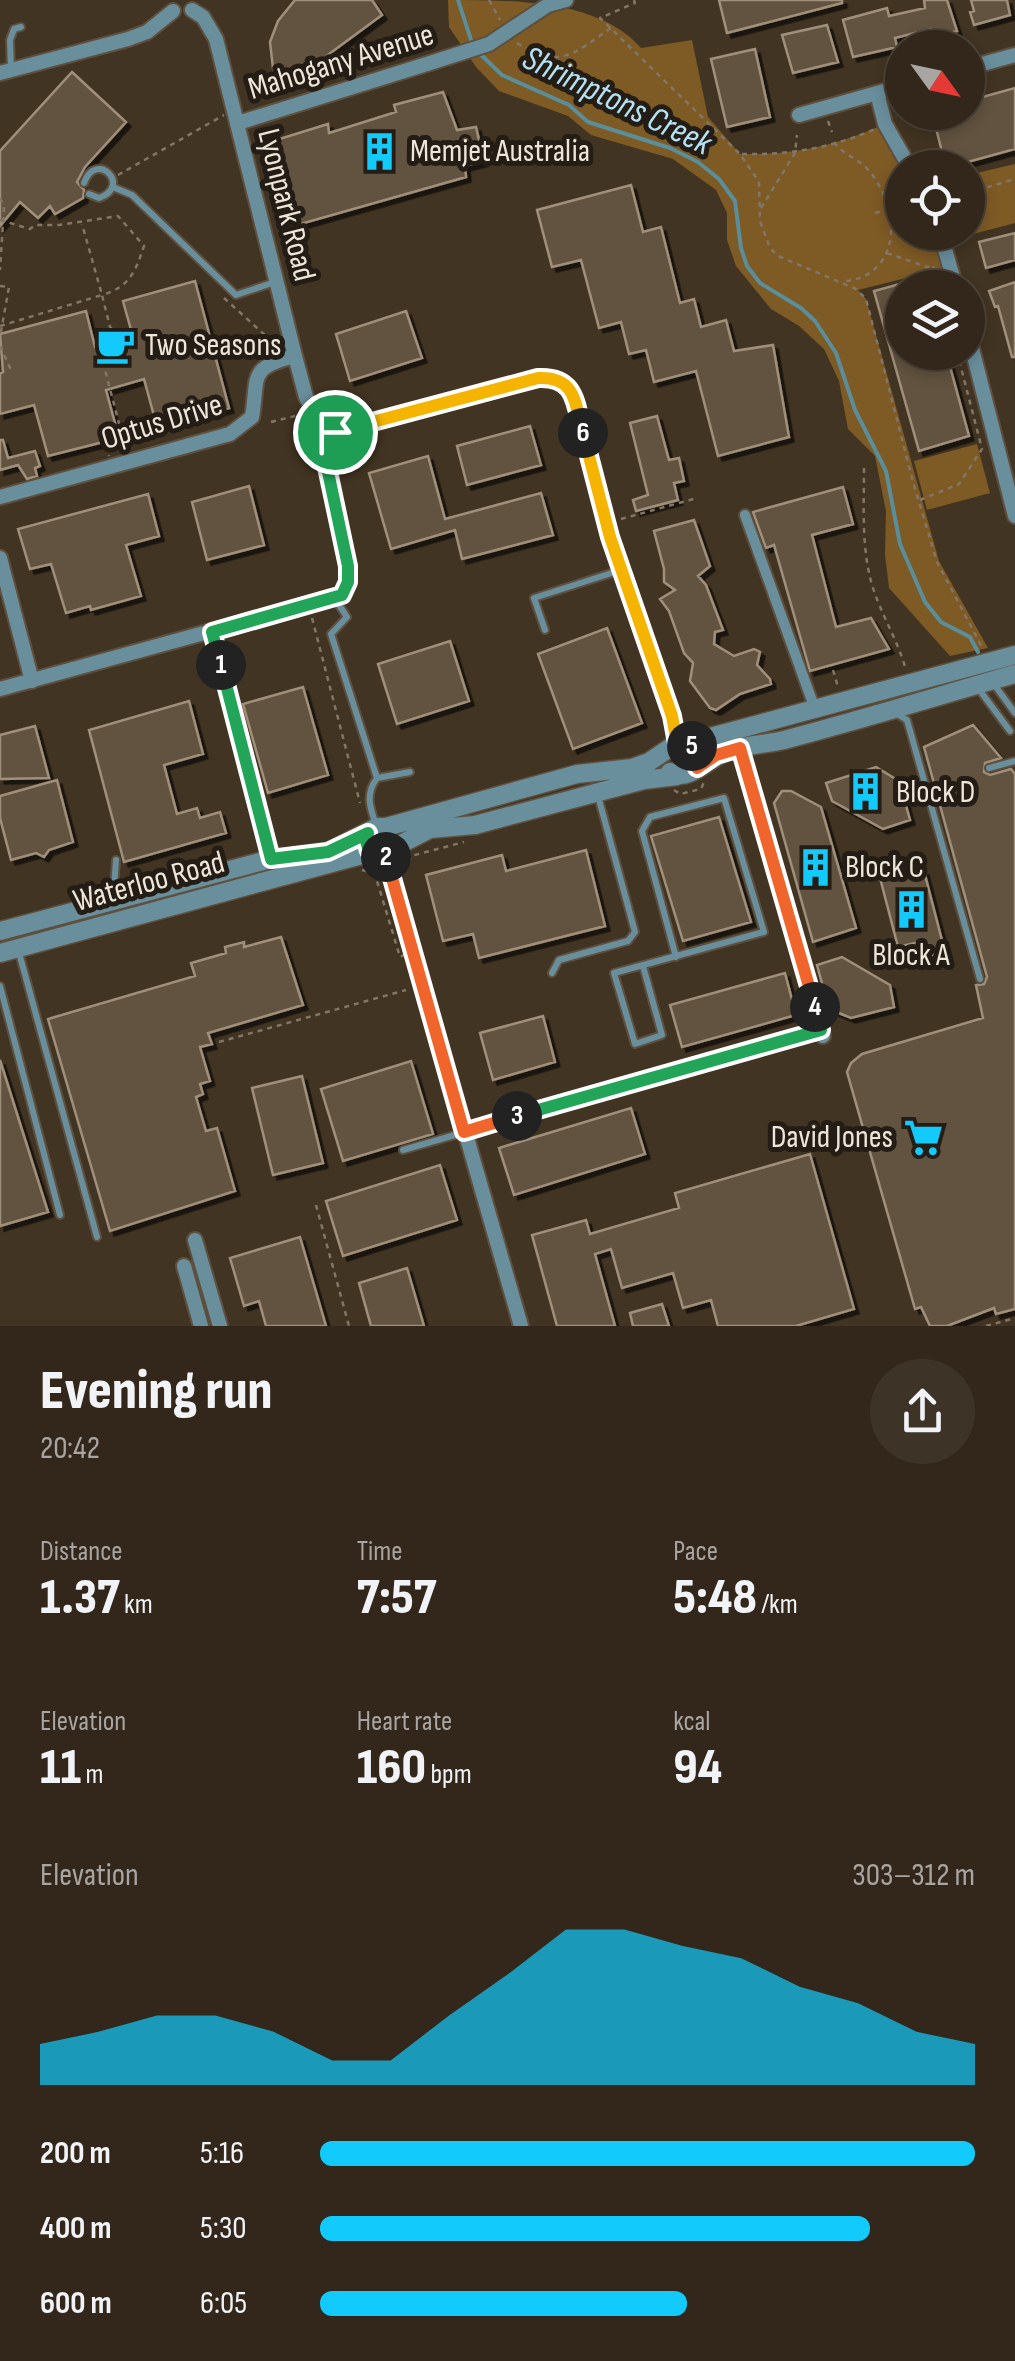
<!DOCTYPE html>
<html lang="en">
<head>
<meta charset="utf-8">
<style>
  :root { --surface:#32271a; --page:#3d3327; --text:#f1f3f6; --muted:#a8a5a2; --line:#4d4439; --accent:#12cafb }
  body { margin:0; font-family:"Sofia Sans Condensed",sans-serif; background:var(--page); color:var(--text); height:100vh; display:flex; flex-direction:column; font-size:38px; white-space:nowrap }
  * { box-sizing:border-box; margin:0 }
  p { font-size:32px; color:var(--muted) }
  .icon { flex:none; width:55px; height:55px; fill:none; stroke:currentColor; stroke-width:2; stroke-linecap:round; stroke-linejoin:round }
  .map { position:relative; height:1326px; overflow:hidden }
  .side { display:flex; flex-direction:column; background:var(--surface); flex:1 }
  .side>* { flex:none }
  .needle { width:65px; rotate:123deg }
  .controls { position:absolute; left:885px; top:30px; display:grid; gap:20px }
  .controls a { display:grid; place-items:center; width:100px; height:100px; border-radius:50%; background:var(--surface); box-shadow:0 5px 15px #0003,0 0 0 2px var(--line); font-size:50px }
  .pin { position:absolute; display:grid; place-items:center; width:85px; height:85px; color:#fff; margin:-42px; border:5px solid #fff; border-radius:50%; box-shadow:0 2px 10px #0007 }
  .km { position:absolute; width:50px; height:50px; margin:-25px; border-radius:50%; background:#222; color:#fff; font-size:28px; line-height:50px; text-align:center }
  .round { display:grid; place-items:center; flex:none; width:105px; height:105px; border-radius:52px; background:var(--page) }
  .overview { display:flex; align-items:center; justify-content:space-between; height:170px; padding:0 40px }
  h1 { font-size:55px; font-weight:800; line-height:75px }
  .metrics { display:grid; grid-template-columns:repeat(3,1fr); gap:15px; height:170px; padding:10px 40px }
  .metrics div { display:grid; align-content:center }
  .metrics b { font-size:50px; font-weight:800 }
  .metrics small { font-size:28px; font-weight:400 }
  .metrics p { font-size:28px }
  .chart { height:280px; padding:20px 40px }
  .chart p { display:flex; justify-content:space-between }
  .chart svg { width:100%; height:180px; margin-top:10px; fill:var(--accent); opacity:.7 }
  ul { padding:0 40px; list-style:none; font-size:32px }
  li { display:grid; grid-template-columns:160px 120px 1fr; align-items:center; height:75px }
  li i { height:25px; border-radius:12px; background:var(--accent) }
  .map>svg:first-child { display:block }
  .green { fill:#7e5a25 }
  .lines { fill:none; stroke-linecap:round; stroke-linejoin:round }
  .stream { stroke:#5a8e9b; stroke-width:4 }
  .building { fill:#625340; stroke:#a08f7a; stroke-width:2.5; filter:url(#shadow) }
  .service-casing { stroke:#5e503f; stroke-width:10 }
  .pedestrian-casing { stroke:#5e503f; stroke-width:14 }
  .minor-casing { stroke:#5e503f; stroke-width:18 }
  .tertiary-casing { stroke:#5e503f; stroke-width:21 }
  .path { stroke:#827666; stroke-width:2.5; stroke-dasharray:5 5; stroke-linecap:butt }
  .service { stroke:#698e9c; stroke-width:6 }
  .pedestrian { stroke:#698e9c; stroke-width:10 }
  .minor { stroke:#698e9c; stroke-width:14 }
  .tertiary { stroke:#698e9c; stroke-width:18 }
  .minor-bridge-casing { stroke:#5e503f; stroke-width:18; stroke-linecap:butt }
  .minor-bridge { stroke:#698e9c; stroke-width:14 }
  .split-1-casing { stroke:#fff; stroke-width:20 }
  .split-2-casing { stroke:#fff; stroke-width:20 }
  .split-3-casing { stroke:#fff; stroke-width:20 }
  .split-4-casing { stroke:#fff; stroke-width:20 }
  .split-5-casing { stroke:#fff; stroke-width:20 }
  .split-6-casing { stroke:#fff; stroke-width:20 }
  .split-7-casing { stroke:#fff; stroke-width:20 }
  .split-1 { stroke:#22a559; stroke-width:12 }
  .split-2 { stroke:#22a559; stroke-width:12 }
  .split-3 { stroke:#f0652b; stroke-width:12 }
  .split-4 { stroke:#22a559; stroke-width:12 }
  .split-5 { stroke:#f0652b; stroke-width:12 }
  .split-6 { stroke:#f5b400; stroke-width:12 }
  .split-7 { stroke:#f5b400; stroke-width:12 }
  .labels { text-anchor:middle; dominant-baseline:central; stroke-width:10; stroke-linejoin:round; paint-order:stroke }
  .street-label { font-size:32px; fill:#efe6da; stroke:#241d15 }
  .poi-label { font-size:32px; fill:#efe6da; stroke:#241d15; text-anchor:start }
  .water-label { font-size:35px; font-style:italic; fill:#b5e2f3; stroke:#241d15 }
</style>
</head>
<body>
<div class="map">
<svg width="1015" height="1326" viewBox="0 0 1015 1326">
  <defs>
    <filter id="shadow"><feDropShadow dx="4.5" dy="4.5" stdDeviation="0" flood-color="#0009"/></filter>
  </defs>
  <rect width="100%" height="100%" fill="#423422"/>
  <path class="green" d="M448,0C517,0 599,0 641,48L692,40L708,117L740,154C795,155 835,146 885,124L902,168V232L940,233L950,267L858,290L866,299L939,561L988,648L950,656L889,588L885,554L886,511L875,456L848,429L839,381L824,349L799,326L771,309L736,266L727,240V213L716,190L673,159L591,135L568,116L499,91L476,67L449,27Z
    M1015,164V223L958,238L956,233L968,232V175Z
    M977,444L990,493L927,510L914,461Z"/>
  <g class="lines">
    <path class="stream" d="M458,0L472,43
      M477,51L502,75L569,105L588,122L670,148L698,162L719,179L735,201L741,248L747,266L760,283L801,308L815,321L836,353L855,410L886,471L900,544L925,602L941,622L970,637L978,652"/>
  </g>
  <path class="building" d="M295,0H372L382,15L287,85L279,73L274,77L270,42L278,21Z
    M719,0H842V3L727,33Z
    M924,0H947L957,31L933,37L931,29L895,38L897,47L853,57L843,20L887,8L889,16L925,8Z
    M971,0H1007L1010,15L974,25L970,12L974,11Z
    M827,25L838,62L793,73L782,35Z
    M755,49L770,117L727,127L711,59Z
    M72,72L126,122L85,167L77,182L84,190L83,198L55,214L50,206L38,218L20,202L0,226V151Z
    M1015,88V149L946,168L932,112H968V101Z
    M443,92L457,130L476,127L484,161L465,166L466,177L297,225L276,140L328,124L329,133L396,112L394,105Z
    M631,185L643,232L661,227L680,303L694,299L701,327L726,320L734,351L773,345L789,437L718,456L696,371L654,382L646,350L629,354L621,322L599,328L581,260L552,267L537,210Z
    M1015,233V260L986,268L979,242Z
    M925,277L928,288H902V352H946L969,436L919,451L874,291Z
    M195,281L229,408L157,427L144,379L106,390L119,438L48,456L34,405L0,414V373L3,372L0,334L86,311L95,347L133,337L123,301Z
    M1015,282V357H1012L998,306L995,307L989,291Z
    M406,311L422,358L350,381L336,334Z
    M657,416L669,460L679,458L684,481L674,483L678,500L636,511L633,500L648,495L630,423Z
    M530,426L541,465L467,485L457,446Z
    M0,440H3L8,458L35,451L40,466L35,468L37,476L27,479L18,465L0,470Z
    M428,456L445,519L541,493L553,535L462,559L455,530L391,549L369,473Z
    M249,486L264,545L207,560L192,502Z
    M843,487L853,524L812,535L836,627L871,618L889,649L810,671L774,545L766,548L753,512Z
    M148,494L159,536L126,545L141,596L91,610L90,606L66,613L51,564L30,569L18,529Z
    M694,520L710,566L698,576L706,585L723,630L715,632L714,644L734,656L754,649L760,652L757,665L770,679L771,684L740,694L716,710L710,708L690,681L693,663L684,653L669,611L660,599L675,590L664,582V569L654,531Z
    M607,628L642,723L573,749L538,654Z
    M450,641L469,701L397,724L378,664Z
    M303,687L328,775L268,793L243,704Z
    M189,701L203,754L164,765L177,814L197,808L200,818L220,812L226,833L124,862L89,730Z
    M973,725L1001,758L985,763L984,772L990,775L1011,769L1015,774V1309L996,1314L994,1308L947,1326H930L921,1307L915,1309L847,1072L851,1063L862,1054L983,1018L976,985L984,984L987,977L924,747Z
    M35,726L49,778L0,779V735Z
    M876,767L899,781L910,820L883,829L832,801L826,783Z
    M57,780L73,842L49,850L44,857L36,853L11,860L0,818V796Z
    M782,791H791L821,807L856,928L813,942L774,803Z
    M719,817L751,922L683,941L651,836Z
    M586,850L605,926L479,958L473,934L443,941L426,875L502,855L506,871Z
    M899,864L903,877L924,871L945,952L919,958L915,943L898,947L878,870Z
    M281,937L303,1005L208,1033L212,1044L200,1047L210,1081L200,1084L203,1094L196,1097L206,1131L217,1128L235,1191L110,1231L48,1019L195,976L191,963L226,953L225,947L244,942V947Z
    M842,957L890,985L894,1007L851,1018L829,1009L817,965Z
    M785,973L796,1015L682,1047L670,1005Z
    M543,1016L555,1062L493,1080L480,1033Z
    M0,1060L48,1212L0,1226Z
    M411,1061L433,1134L343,1161L321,1089Z
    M302,1076L323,1163L273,1175L252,1088Z
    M631,1108L645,1154L514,1195L499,1148Z
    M810,1154L854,1309L796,1326H718L711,1300L683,1308L673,1273L622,1288L611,1249L595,1254L615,1326H557L532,1235L586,1220L590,1234L679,1208L675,1193Z
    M440,1165L457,1220L343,1256L326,1201Z
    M300,1237L326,1326H266L259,1301L244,1306L230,1258Z
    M407,1268L424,1326H371L359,1283Z
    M662,1304L669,1326H633L630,1313Z"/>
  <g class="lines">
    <defs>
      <path id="service" d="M11,69L10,40L14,29L21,27
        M84,183C96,149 133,186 99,198L89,194
        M113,187L132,195L236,295L275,282
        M335,599L347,617L331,634L377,778
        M545,630L534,598L621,570
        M212,633L271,858
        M993,683L1015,713
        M978,688L1010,731
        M894,712L907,720L980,979
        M989,768L1015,761
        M376,825C370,808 365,794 377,778L410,772
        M116,860L114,888L116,898
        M18,949L97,1237
        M643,966L662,1035L635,1044L614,973L764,932L724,798L650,817L642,831L676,957
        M552,973L559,960L628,941L635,932L598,796
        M0,986L60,1215
        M403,1150L820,1030"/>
      <path id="pedestrian" d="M745,515L815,709"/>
      <path id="minor" d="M192,10L203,17L216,39L295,356L306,397L318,420
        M516,26L548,5L566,0
        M968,68L1015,55
        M0,73L128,39L147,32L173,11
        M877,93L885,124L910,168
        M799,115L902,86
        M238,123L430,63
        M940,232L956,288
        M968,333L1015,516
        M302 437a17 17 0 1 1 34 0a17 17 0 1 1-34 0Z
        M335,433L538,379C555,377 563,379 572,393L611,537L672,716L677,743
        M0,497L230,434L252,417C259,377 247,368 295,356
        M0,558L32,681
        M0,689L342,595L348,582L347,567L324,453
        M739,748L823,1036
        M386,856L521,1326
        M195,1240L220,1326
        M184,1266L201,1326"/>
      <path id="tertiary" d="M670,772C690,784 710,755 731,750C748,745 766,744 784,740C861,720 938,696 1015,674
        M0,931L271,859L328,852L377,827H386L577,774L632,768L649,762L677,743H688L1015,655
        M0,953L369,853L386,856L395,847L430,829L475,825L644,780L677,776"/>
    </defs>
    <use href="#service" class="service-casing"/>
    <use href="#pedestrian" class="pedestrian-casing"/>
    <use href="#minor" class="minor-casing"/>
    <use href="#tertiary" class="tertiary-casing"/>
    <path class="path" d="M489,0L500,20
      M634,0L635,3L600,18L740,154L759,182L760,221L770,248L778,256L856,289L866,299L913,482L937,562L983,649
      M517,43C560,70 573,54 611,28
      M828,121L832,132
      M834,142C843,155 860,159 870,172C892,198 903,249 871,272C862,279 852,280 841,282
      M742,154C789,155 832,148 875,129
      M118,175L224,115
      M968,193L1015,179
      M0,198L4,207L0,270
      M761,208L795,153L797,135
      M875,213L902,206
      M0,220L30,229L35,225H59L118,216L144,246C135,273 129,287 102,295L110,327L130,349
      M887,253L927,267L933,265L939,288
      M0,286L9,287L0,337
      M224,298L277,346
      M0,326L102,295L82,224
      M0,346L11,370
      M103,362L123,439L105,444L109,456
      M271,422L299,415
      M864,468C864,507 861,550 873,588C882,616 898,641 906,670
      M920,500L959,484L982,449L957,352
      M621,519L697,498
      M312,618L360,803
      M833,670L838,687
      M674,790L680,794L701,789L704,782
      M362,870L370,872L377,881L400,957L404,955
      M404,871L411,856L464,842
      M219,1042L406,990
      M316,1205L349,1326
      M986,1326L1015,1318"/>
    <use href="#service" class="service"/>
    <use href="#pedestrian" class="pedestrian"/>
    <use href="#minor" class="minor"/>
    <use href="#tertiary" class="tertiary"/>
    <defs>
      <path id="minor-bridge" d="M430,63L489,44L516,26"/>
    </defs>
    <use href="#minor-bridge" class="minor-bridge-casing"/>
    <use href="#minor-bridge" class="minor-bridge"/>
  </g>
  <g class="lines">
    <defs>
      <path id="split-1" d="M221,665L212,632L342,595L348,582V566L324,453L335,443V432"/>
      <path id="split-2" d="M221,665L271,859L328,852L368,833L366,841L369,851L386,857"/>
      <path id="split-3" d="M386,857L464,1132L517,1116"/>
      <path id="split-4" d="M517,1116L821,1030L815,1007"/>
      <path id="split-5" d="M692,746L699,756L697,768L716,755L740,748L815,1007"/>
      <path id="split-6" d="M583,433L610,537L672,716L677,743L692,746"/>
      <path id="split-7" d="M335,432L538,378C576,376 575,403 583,433"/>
    </defs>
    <use href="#split-1" class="split-1-casing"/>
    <use href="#split-2" class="split-2-casing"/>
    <use href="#split-3" class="split-3-casing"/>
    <use href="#split-4" class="split-4-casing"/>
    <use href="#split-5" class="split-5-casing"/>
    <use href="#split-6" class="split-6-casing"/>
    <use href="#split-7" class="split-7-casing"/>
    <use href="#split-1" class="split-1"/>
    <use href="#split-2" class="split-2"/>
    <use href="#split-3" class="split-3"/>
    <use href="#split-4" class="split-4"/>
    <use href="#split-5" class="split-5"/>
    <use href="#split-6" class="split-6"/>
    <use href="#split-7" class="split-7"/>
  </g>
  <defs>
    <symbol id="building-bare" viewBox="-9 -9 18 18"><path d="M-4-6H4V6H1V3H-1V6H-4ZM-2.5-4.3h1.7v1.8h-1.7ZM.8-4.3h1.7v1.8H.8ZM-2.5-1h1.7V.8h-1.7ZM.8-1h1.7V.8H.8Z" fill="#12cafb" stroke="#241d15" stroke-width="2.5" paint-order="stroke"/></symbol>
    <symbol id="cafe-bare" viewBox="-9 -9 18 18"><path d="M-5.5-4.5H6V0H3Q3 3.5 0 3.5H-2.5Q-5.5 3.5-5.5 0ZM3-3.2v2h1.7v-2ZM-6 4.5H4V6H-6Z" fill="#12cafb" stroke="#241d15" stroke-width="2.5" paint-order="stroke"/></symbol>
    <symbol id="supermarket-bare" viewBox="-9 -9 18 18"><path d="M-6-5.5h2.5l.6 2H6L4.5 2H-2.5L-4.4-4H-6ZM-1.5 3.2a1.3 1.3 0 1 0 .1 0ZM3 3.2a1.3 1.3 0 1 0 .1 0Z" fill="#12cafb" stroke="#241d15" stroke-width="2.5" paint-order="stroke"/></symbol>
  </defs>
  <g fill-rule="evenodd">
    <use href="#building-bare" x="352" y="124" width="55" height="55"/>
    <use href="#cafe-bare" x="88" y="318" width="55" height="55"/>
    <use href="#building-bare" x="838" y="764" width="55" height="55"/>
    <use href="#building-bare" x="788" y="840" width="55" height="55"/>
    <use href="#building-bare" x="884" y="882" width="55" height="55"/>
    <use href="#supermarket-bare" x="896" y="1110" width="55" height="55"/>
  </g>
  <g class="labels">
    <g class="street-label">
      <text transform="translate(341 62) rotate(-17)">Mahogany Avenue</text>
      <text transform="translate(286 205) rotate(76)">Lyonpark Road</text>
      <text transform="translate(162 422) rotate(-17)">Optus Drive</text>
      <text transform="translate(149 882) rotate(-15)">Waterloo Road</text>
    </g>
    <g class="poi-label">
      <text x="410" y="151">Memjet Australia</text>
      <text x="145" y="345">Two Seasons</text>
      <text x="896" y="792">Block D</text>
      <text x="845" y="867">Block C</text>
      <text x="911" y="955" text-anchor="middle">Block A</text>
      <text x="893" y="1137" text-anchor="end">David Jones</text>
    </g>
    <g class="water-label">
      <text transform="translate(617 101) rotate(26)">Shrimptons Creek</text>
    </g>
  </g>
</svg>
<div class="controls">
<a><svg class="needle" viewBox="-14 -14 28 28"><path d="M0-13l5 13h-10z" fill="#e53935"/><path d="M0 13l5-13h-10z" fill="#a8a5a2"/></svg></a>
<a><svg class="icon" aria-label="locate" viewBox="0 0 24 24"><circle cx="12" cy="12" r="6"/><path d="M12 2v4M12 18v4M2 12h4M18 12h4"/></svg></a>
<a><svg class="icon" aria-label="layers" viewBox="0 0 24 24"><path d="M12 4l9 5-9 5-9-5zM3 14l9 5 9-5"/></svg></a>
</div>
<div class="pin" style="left:335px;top:432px;background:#1e9e55"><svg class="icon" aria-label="arrive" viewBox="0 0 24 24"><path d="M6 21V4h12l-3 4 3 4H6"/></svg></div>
<b class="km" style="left:221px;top:665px">1</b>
<b class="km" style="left:386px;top:857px">2</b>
<b class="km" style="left:517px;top:1116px">3</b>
<b class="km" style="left:815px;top:1007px">4</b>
<b class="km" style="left:692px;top:746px">5</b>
<b class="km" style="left:583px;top:433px">6</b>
</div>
<section class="side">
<div class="overview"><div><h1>Evening run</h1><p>20:42</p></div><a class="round"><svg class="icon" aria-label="share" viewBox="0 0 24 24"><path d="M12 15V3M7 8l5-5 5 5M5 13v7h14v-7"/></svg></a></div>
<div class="metrics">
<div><p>Distance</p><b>1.37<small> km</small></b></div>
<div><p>Time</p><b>7:57</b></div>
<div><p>Pace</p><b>5:48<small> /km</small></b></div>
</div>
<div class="metrics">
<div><p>Elevation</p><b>11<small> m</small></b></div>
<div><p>Heart rate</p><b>160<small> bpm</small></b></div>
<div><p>kcal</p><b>94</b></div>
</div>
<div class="chart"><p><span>Elevation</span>303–312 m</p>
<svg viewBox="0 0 160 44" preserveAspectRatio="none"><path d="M0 44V34L10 31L20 27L30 27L40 31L50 38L60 38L70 27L80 17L90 6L100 6L110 10L120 13L130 20L140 24L150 31L160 34V44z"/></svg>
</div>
<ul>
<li><b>200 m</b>5:16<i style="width:100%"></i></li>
<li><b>400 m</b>5:30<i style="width:84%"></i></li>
<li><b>600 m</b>6:05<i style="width:56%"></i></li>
</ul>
</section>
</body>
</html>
